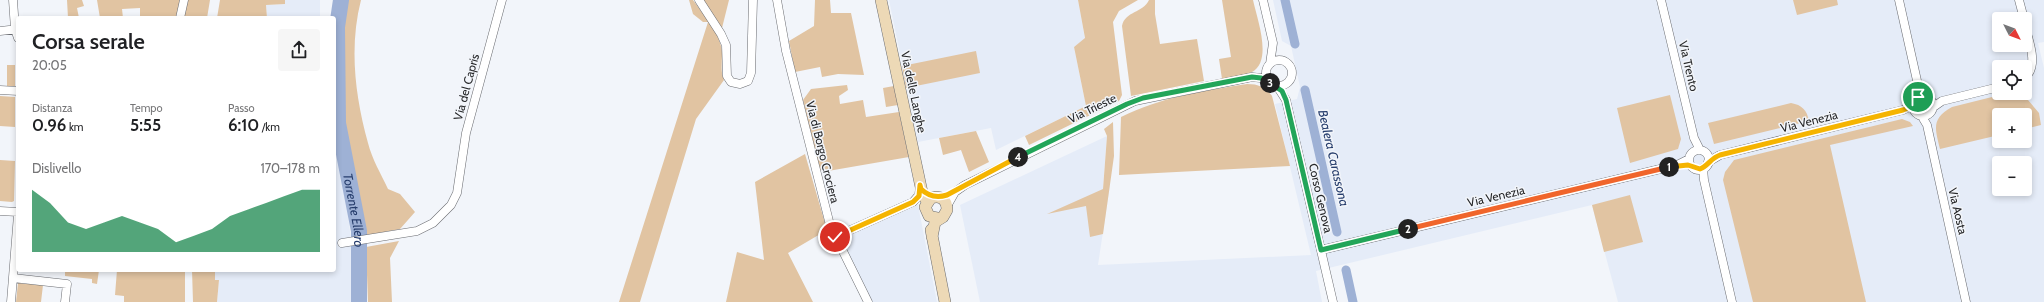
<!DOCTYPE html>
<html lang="it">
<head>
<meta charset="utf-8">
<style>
  :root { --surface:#fff; --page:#f6f6f6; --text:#202124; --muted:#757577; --accent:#0b8043 }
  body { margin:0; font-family:Cabin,sans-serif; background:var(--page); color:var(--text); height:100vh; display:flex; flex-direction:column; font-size:15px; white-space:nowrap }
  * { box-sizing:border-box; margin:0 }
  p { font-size:13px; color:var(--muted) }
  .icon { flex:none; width:22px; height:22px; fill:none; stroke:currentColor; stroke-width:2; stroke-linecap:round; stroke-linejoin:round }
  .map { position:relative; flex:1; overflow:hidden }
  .panel { position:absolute; left:16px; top:16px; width:320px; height:256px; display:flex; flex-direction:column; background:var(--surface); border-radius:4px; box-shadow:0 2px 6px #0003 }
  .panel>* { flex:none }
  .needle { width:26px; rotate:132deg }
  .tools { position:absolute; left:1992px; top:12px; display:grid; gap:8px }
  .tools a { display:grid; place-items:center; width:40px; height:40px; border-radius:4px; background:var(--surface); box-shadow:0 2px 6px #0003; font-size:20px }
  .pin { position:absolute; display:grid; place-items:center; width:34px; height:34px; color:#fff; margin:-17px; border:2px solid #fff; border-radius:50%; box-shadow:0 1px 4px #0007 }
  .km { position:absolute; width:20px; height:20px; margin:-10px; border-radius:50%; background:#222; color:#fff; font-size:11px; line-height:20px; text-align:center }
  .round { display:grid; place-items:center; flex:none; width:42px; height:42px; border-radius:4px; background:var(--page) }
  .summary { display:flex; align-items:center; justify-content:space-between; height:68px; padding:0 16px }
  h1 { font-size:22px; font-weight:600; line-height:30px }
  .figures { display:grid; grid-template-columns:repeat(3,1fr); gap:6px; height:68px; padding:4px 16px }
  .figures div { display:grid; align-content:center }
  .figures b { font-size:17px; font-weight:600 }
  .figures small { font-size:11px; font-weight:400 }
  .figures p { font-size:11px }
  .chart { height:112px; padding:8px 16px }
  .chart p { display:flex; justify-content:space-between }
  .chart svg { width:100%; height:72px; margin-top:4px; fill:var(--accent); opacity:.7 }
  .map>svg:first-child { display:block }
  .built { fill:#e5ecf8; fill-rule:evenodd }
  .green { fill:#e1c4a2 }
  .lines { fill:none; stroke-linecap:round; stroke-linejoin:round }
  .canal { stroke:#9eb1d5; stroke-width:9 }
  .river { stroke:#9eb1d5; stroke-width:16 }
  .minor-casing { stroke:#6a6c71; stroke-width:9 }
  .secondary-casing { stroke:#6a6c71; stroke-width:12 }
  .minor { stroke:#fff; stroke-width:8 }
  .secondary { stroke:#edd9b6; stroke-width:11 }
  .split-1-casing { stroke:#fff; stroke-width:8 }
  .split-2-casing { stroke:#fff; stroke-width:8 }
  .split-3-casing { stroke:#fff; stroke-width:8 }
  .split-4-casing { stroke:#fff; stroke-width:8 }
  .split-5-casing { stroke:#fff; stroke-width:8 }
  .split-1 { stroke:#f5b400; stroke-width:5 }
  .split-2 { stroke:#f0652b; stroke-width:5 }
  .split-3 { stroke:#22a559; stroke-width:5 }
  .split-4 { stroke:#22a559; stroke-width:5 }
  .split-5 { stroke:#f5b400; stroke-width:5 }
  .labels { text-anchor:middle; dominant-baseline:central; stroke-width:3; stroke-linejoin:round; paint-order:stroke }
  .street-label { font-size:12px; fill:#262729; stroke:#f2f5fa }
  .water-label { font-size:13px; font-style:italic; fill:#263d6c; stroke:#f2f5fa }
</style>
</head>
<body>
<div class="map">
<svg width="2044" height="302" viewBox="0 0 2044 302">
  <rect width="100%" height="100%" fill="#f2f5fa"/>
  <path class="built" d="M285,0H320V18H267L266,5L285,4Z
    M889,0H1078L1085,39L1074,47L1086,106L996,150L991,128L918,142Z
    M1273,0H2044V42L2038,43L2044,68V302H1618L1592,205L1316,271L1322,302H980L960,205L1107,136L1103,188L1110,185L1098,265L1311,255L1275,104L1297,99L1300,87L1291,46L1282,41ZM1999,19H2025V45H1999ZM1999,67H2025V93H1999ZM1999,115H2025V141H1999ZM1999,163H2025V189H1999Z
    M334,127L345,188L352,249V302H217L219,281L215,280V270H334Z
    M918,205L937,302H872L841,239Z"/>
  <path class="green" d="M67,0H82L84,6L77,8L79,18H68Z
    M97,0H180L176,18H140V8L122,9L123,18H100Z
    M188,0H210L207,18H184Z
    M220,0H285V4L266,5L267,18H217Z
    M346,0H361C349,47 355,96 368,143C372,159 381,174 388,189L400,194L415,212L400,229L364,236C350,158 330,79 346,0Z
    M689,0H693C703,14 717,29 721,46C724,57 719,69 724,80L696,119L640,302H619L708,22H703L693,14Z
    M703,0H729L722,28Z
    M815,0H830L831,13H851L864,75L838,74L822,77L820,67L795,72L789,41L814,26Z
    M1078,0H1138L1119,11L1113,22L1122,95L1119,101L1029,145L1025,136L1086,106L1074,47L1085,38Z
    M1149,0H1155V14L1160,44L1197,39L1204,81L1131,96L1122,26C1125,11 1143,13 1149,0Z
    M1222,0H1253C1257,19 1273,61 1252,72C1243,76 1231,77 1222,79L1219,59L1231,57Z
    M1793,0H1837L1838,5L1797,15Z
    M976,51L980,73L906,88L902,66Z
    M7,65H15V86H7Z
    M1247,84C1258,84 1266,87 1272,96L1290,166L1119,175L1121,117C1161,97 1203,91 1247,84Z
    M847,85L848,90L839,96L840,104L863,100L866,117L899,112L909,157L828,171L819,170L803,100L811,89Z
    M894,86L898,105L886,107L883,88Z
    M2008,93H2022L2039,113L2041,125L2025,129V115H1999V135L1940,149C1935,128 1931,119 1952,107Z
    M1670,95L1681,139L1678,149L1630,163L1617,108Z
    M0,96L15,97V127L0,126Z
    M1791,103C1802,105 1807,110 1809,121L1714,144L1708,123Z
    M1902,119L1910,122L1913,126L1830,145L1866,302H1753L1723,180L1725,172L1734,160Z
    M1113,122L1114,156L1103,234L1090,237L1086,206L1047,214L1103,189L1107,136L1104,129Z
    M976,131L989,162L969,172L961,150L943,155L939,138Z
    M805,154L827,230L788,253L813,302H726L737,252L764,260L755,182Z
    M0,160L15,161L14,201L12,202L0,201Z
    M1630,195L1643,242L1604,252L1592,205Z
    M399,241L390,258L392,302H368L366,247Z
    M65,270H99L97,284L92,283V279L65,276Z
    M117,270H185V302H124V296L115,295Z
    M192,270H215V280H219L217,302H193Z
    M18,283L43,285L41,302H16Z"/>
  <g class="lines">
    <path class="canal" d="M1285,0L1295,44
      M1305,90L1337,232
      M1346,270L1353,302"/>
    <path class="river" id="s1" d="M341,0L337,27L338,123L359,231V302"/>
    <defs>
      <path id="minor" d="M13,0L15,29L18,38
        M699,0L721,34L726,45L727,76L731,82L740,84L748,81L751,73L753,0
        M777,0L786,51L830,225L868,302
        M1263,0L1273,43L1270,64
        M1661,0L1694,138L1700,150
        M1899,0L1918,85V97
        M2019,0L2024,19
        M180,18L184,0
        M2025,26C2029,42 2039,65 2025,78
        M0,31L18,29
        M1266 73a13 13 0 1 1 26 0a13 13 0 1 1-26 0Z
        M1277,86L1286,100L1333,302
        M0,90L18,91
        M1913 106a10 10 0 1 1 20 0a10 10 0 1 1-20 0Z
        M1932,108L1942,101L1999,87
        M1921,115L1927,125L1966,302
        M1689 160a10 10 0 1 1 20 0a10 10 0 1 1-20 0Z
        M1708,162L1720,155L1903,110L1913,105
        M1703,168L1704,180L1732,302
        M947,206L955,192L965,185L1135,101L1252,77L1261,78L1270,83
        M0,211L18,212
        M835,237L913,202L919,195L920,186
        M342,243L417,231L433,223L451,205L457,193L466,133L502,0
        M1321,250L1677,165L1689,159
        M13,278L67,284L65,302
        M11,302L18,215"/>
      <path id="secondary" d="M881,0L922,192L927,202
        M931,230L945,302
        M932,237L935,222L943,217L947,210C947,199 940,195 931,198L925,207L929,216L938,218"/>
    </defs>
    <use href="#minor" class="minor-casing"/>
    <use href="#secondary" class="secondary-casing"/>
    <use href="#minor" class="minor"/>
    <use href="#secondary" class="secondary"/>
  </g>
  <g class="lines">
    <defs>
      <path id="split-1" d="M1669,167L1688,165L1700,169C1708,166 1711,158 1720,155L1903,110L1913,106L1918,97"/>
      <path id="split-2" d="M1408,229L1669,167"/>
      <path id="split-3" d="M1270,83L1282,91L1286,100L1321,250L1408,229"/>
      <path id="split-4" d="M1018,157L1127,104L1143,98L1252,77L1261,78L1270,83"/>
      <path id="split-5" d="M835,237L913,202L919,196L920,185L921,189C928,196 937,198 947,195L1018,157"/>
    </defs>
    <use href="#split-1" class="split-1-casing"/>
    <use href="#split-2" class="split-2-casing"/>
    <use href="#split-3" class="split-3-casing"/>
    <use href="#split-4" class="split-4-casing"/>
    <use href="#split-5" class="split-5-casing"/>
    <use href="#split-1" class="split-1"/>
    <use href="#split-2" class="split-2"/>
    <use href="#split-3" class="split-3"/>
    <use href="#split-4" class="split-4"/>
    <use href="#split-5" class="split-5"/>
  </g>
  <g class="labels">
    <g class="street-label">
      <text transform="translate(1689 66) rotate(77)">Via Trento</text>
      <text transform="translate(466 87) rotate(-75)">Via del Capris</text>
      <text transform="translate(914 92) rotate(78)">Via delle Langhe</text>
      <text transform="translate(1092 108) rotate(-26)">Via Trieste</text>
      <text transform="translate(1809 121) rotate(-14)">Via Venezia</text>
      <text transform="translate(823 152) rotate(76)">Via di Borgo Crociera</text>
      <text transform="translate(1496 196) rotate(-13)">Via Venezia</text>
      <text transform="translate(1321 198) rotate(77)">Corso Genova</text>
      <text transform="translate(1958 211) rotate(77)">Via Aosta</text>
    </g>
    <g class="water-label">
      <text transform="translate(1334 158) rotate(77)">Bealera Carassona</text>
      <text stroke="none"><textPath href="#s1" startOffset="212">Torrente Ellero</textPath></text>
    </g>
  </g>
</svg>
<div class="tools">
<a><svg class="needle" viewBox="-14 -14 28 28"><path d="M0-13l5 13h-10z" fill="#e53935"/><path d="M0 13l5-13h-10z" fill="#757577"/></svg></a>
<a><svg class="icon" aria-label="locate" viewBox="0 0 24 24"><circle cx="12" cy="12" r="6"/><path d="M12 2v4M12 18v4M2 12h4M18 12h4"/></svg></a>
<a>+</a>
<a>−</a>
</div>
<div class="pin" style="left:1918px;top:97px;background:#1e9e55"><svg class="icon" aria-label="arrive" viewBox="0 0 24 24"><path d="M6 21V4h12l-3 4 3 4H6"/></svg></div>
<div class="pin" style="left:835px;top:237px;background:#d93025"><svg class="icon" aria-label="check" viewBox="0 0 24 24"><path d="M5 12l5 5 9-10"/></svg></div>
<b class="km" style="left:1669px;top:167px">1</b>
<b class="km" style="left:1408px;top:229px">2</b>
<b class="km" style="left:1270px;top:83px">3</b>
<b class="km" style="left:1018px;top:157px">4</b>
<section class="panel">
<div class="summary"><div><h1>Corsa serale</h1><p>20:05</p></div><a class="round"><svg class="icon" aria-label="share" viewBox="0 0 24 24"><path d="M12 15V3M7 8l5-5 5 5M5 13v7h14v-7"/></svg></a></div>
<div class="figures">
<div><p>Distanza</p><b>0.96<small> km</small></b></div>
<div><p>Tempo</p><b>5:55</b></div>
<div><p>Passo</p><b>6:10<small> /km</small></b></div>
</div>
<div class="chart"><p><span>Dislivello</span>170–178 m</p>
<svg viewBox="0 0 160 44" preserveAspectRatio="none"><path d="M0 44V6L10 14L20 26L30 30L40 26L50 22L60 26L70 30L80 38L90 34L100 30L110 22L120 18L130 14L140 10L150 6L160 6V44z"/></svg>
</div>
</section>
</div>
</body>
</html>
